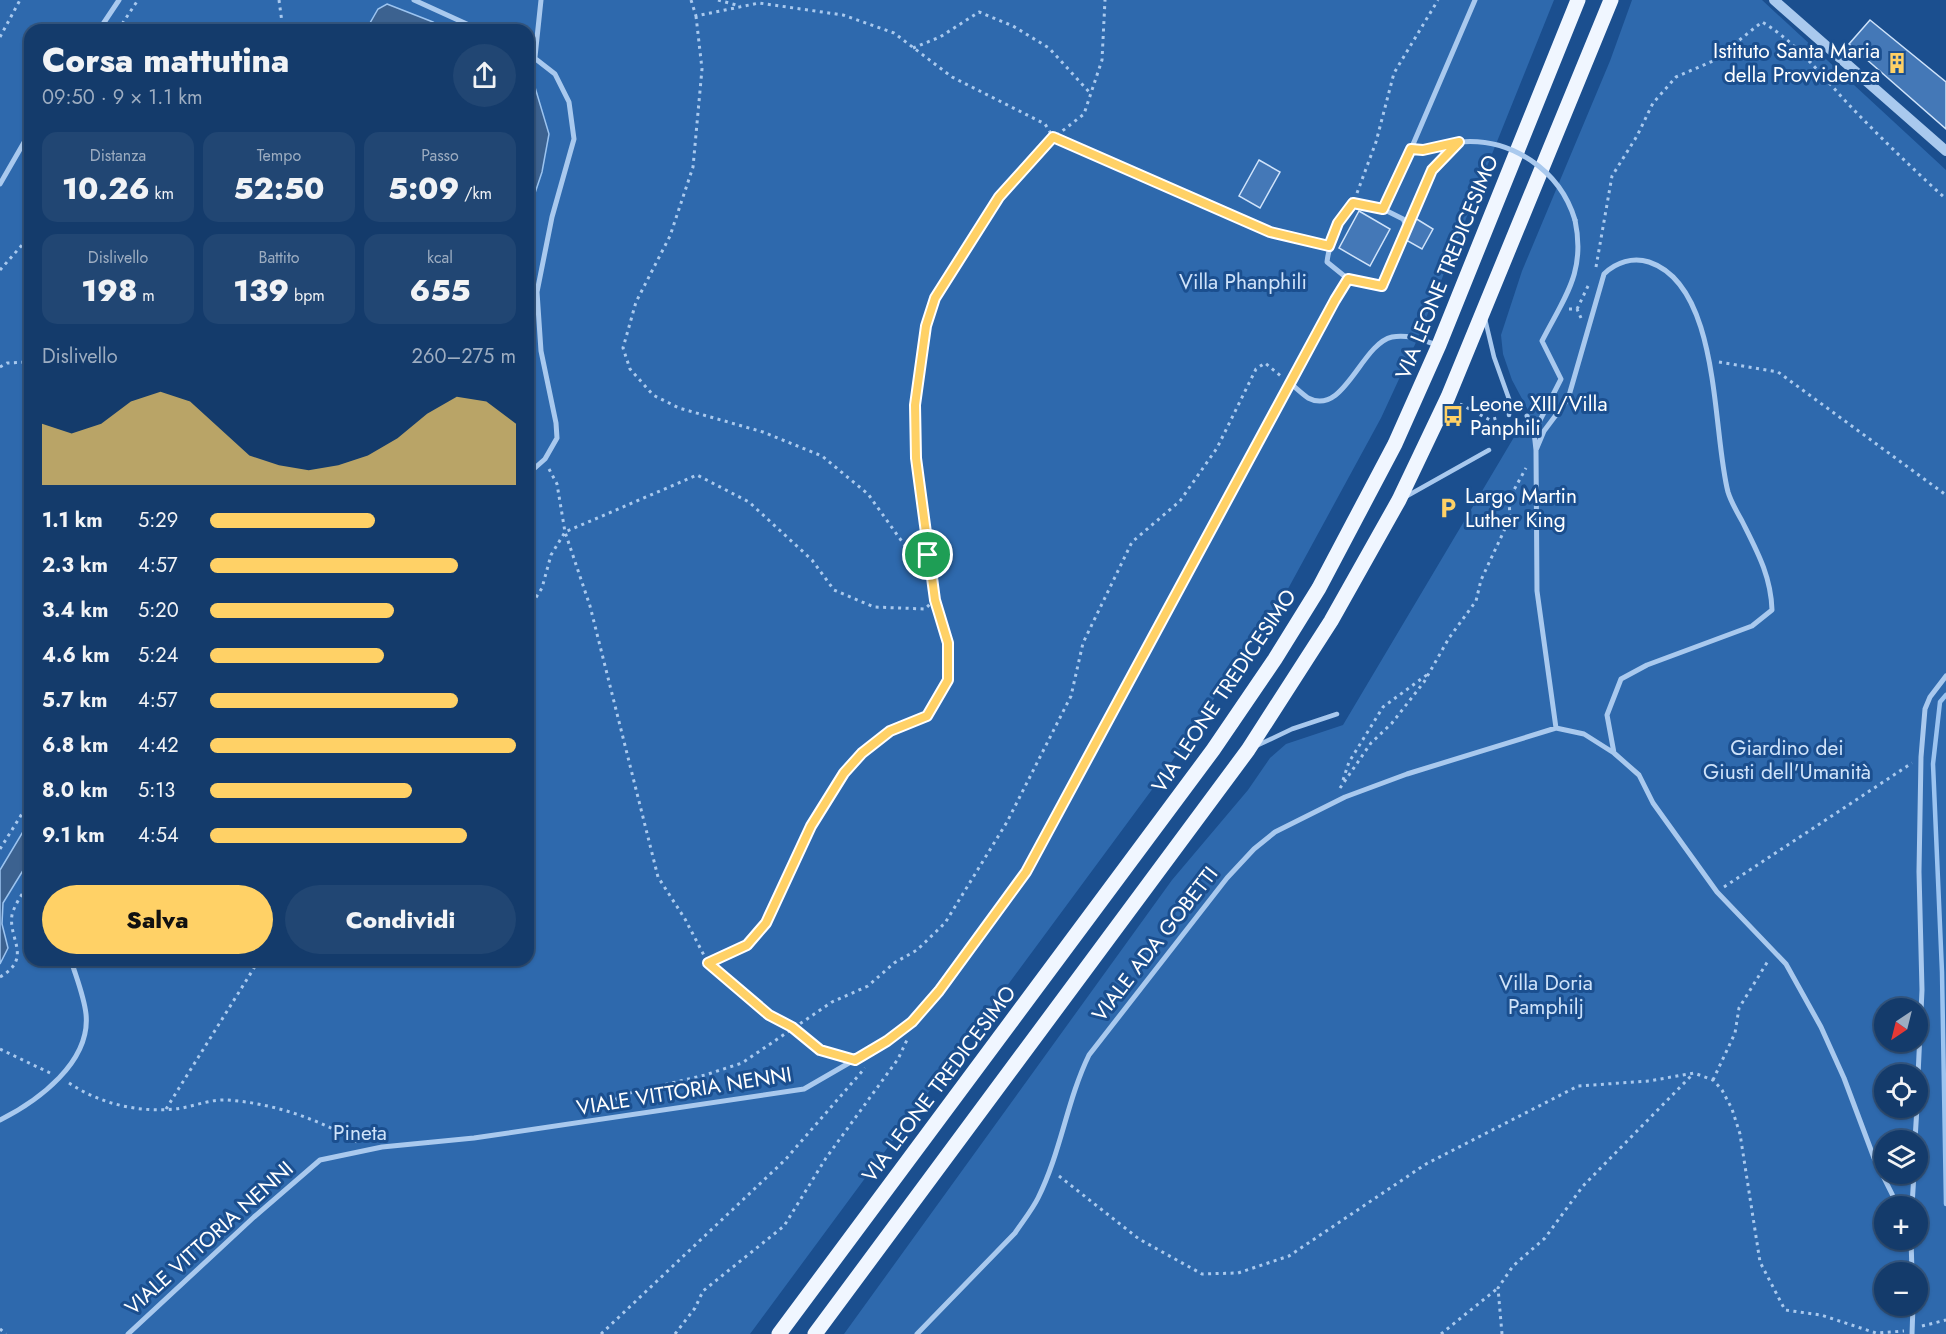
<!DOCTYPE html>
<html lang="it">
<head>
<meta charset="utf-8">
<style>
  :root { --surface:#143b6b; --page:#214673; --text:#f1f3f6; --muted:#9dadc1; --line:#33557e; --accent:#ffd166 }
  body { margin:0; font-family:Jost,sans-serif; background:var(--page); color:var(--text); height:100vh; display:flex; flex-direction:column; font-size:22px; white-space:nowrap }
  * { box-sizing:border-box; margin:0 }
  p { font-size:20px; color:var(--muted) }
  .icon { flex:none; width:33px; height:33px; fill:none; stroke:currentColor; stroke-width:2; stroke-linecap:round; stroke-linejoin:round }
  .map { position:relative; flex:1; overflow:hidden }
  .side { position:absolute; left:24px; top:24px; width:510px; height:942px; display:flex; flex-direction:column; background:var(--surface); border-radius:18px; box-shadow:0 2px 4px #0004,0 0 0 2px var(--line) }
  .side>* { flex:none }
  .needle { width:39px; rotate:215deg }
  .buttons { position:absolute; left:1874px; top:998px; display:grid; gap:12px }
  .buttons a { display:grid; place-items:center; width:54px; height:54px; border-radius:50%; background:var(--surface); box-shadow:0 2px 4px #0004,0 0 0 2px var(--line); font-size:30px }
  .pin { position:absolute; display:grid; place-items:center; width:51px; height:51px; color:#fff; margin:-26px; border:3px solid #fff; border-radius:50%; box-shadow:0 2px 6px #0007 }
  .round { display:grid; place-items:center; flex:none; width:63px; height:63px; border-radius:32px; background:var(--page) }
  .summary { display:flex; align-items:center; justify-content:space-between; height:102px; padding:0 18px }
  h1 { font-size:33px; font-weight:800; line-height:45px }
  .figures { display:grid; grid-template-columns:repeat(3,1fr); gap:9px; height:102px; padding:6px 18px }
  .figures div { display:grid; align-content:center; border-radius:15px; background:var(--page); text-align:center }
  .figures b { font-size:30px; font-weight:800 }
  .figures small { font-size:16px; font-weight:400 }
  .figures p { font-size:16px }
  .chart { height:168px; padding:12px 18px }
  .chart p { display:flex; justify-content:space-between }
  .chart svg { width:100%; height:108px; margin-top:6px; fill:var(--accent); opacity:.7 }
  .primary-button { display:flex; gap:12px; margin-top:auto; padding:12px 18px }
  .primary-button a { flex:1; height:69px; border-radius:36px; background:var(--accent); color:#111; font-size:24px; font-weight:800; line-height:69px; text-align:center }
  .primary-button a+a { background:var(--page); color:var(--text) }
  ul { padding:0 18px; list-style:none; font-size:20px }
  li { display:grid; grid-template-columns:96px 72px 1fr; align-items:center; height:45px }
  li i { height:15px; border-radius:8px; background:var(--accent) }
  .map>svg:first-child { display:block }
  .green { fill:#2e69ad; fill-rule:evenodd }
  .water { fill:#3c6290; stroke:#9cc4f0; stroke-width:1.5 }
  .lines { fill:none; stroke-linecap:round; stroke-linejoin:round }
  .stream { stroke:#9cc4f0; stroke-width:4.5 }
  .building { fill:#4478b7; stroke:#cfe3fa; stroke-width:1.5 }
  .path { stroke:#a9c9ee; stroke-width:3; stroke-dasharray:3 4.5; stroke-linecap:butt }
  .service { stroke:#a9c9ee; stroke-width:4.5 }
  .pedestrian { stroke:#a9c9ee; stroke-width:5 }
  .tertiary { stroke:#a9c9ee; stroke-width:10 }
  .primary { stroke:#f0f6ff; stroke-width:15 }
  .pedestrian-bridge { stroke:#a9c9ee; stroke-width:5 }
  .route-casing { stroke:#fff; stroke-width:12 }
  .route { stroke:#ffd166; stroke-width:8 }
  .labels { text-anchor:middle; dominant-baseline:central; stroke-width:6; stroke-linejoin:round; paint-order:stroke }
  .poi-label { font-size:21px; fill:#fff; stroke:#1b4f8f; text-anchor:start }
  .street-label { font-size:21px; fill:#fff; stroke:#1b4f8f }
  .park-label { font-size:21px; fill:#cfe3fa; stroke:#1b4f8f }
</style>
</head>
<body>
<div class="map">
<svg width="1946" height="1334" viewBox="0 0 1946 1334">
  <rect width="100%" height="100%" fill="#1b4f8f"/>
  <path class="green" d="M0,0H1554L1418,338L1381,418L1289,587L1162,776L750,1334H0ZM30,30H528V960H30Z
    M1632,0H1762L1946,170V1334H844L1172,880L1248,790L1270,758L1286,744L1343,725L1529,412L1512,380L1503,354L1501,335L1522,271L1610,61ZM1884,1008H1917V1041H1884ZM1884,1074H1917V1107H1884ZM1884,1140H1917V1173H1884ZM1884,1206H1917V1239H1884ZM1884,1272H1917V1305H1884Z"/>
  <path class="water" d="M387,4L433,22L445,30H366L378,9Z
    M528,71L531,74L549,134L542,172L528,214Z
    M30,820V859L3,903L2,924L8,948L0,964V870Z"/>
  <g class="lines">
    <path class="stream" d="M1946,695L1940,702L1933,764L1942,972L1946,1204"/>
  </g>
  <path class="building" d="M1870,20L1946,82V129L1849,44Z
    M1259,160L1280,172L1260,208L1239,196Z
    M1359,211L1390,229L1370,266L1339,248Z
    M1415,218L1433,229L1422,249L1406,240Z"/>
  <g class="lines">
    <path class="path" d="M279,0L283,30
      M691,0L696,16L759,3L843,15L894,33L952,77L1045,124L1053,137L1270,232L1320,244
      M718,0L740,6
      M696,16L702,69L693,167L670,236L636,302L623,348L630,369L653,395L679,408L763,432L822,456L868,494L908,550L928,555
      M118,30L138,0
      M0,37L20,0
      M913,48L940,37L979,12L1013,26L1049,48L1091,94
      M1357,193L1376,142L1394,73L1438,0
      M1412,212L1432,170L1445,157
      M1596,267L1612,176L1637,136L1653,103L1676,77L1713,61L1762,22C1798,43 1824,79 1853,109C1883,140 1914,170 1946,199
      M0,270L30,236
      M1569,309H1577L1581,318
      M1577,309L1589,284
      M1719,362L1778,372L1946,495
      M0,367L7,363L30,362
      M1460,404L1490,420L1500,417
      M549,469L557,484L565,532L590,606L658,877L685,919L708,963L748,945L767,923L811,826L844,773L862,753L890,731L927,715L948,680V643L935,600L916,458L915,405L926,326L935,298L999,197L1043,146L1084,114L1102,60L1105,0
      M528,610L542,588L551,555L565,532L697,475L749,502L812,560L834,590L874,607L925,609L934,600
      M1343,780L1349,762L1383,707L1428,674
      M1340,788L1371,743L1392,723L1424,682L1449,638L1476,601L1481,580L1510,518L1509,499L1526,468
      M0,849L30,801
      M1724,887L1912,763
      M708,963L769,1015L792,1027L820,1050L840,1056
      M0,977C33,958 8,939 12,915C15,903 24,892 30,882
      M0,1049L50,1073
      M1713,1080L1735,1033L1739,1008L1768,961
      M69,1083C102,1105 143,1114 182,1108C197,1105 213,1099 227,1100C272,1103 319,1119 357,1142
      M603,1108L622,1095L705,1075L742,1063L832,1002L868,986L894,963L917,950L945,923L1007,822L1071,696L1083,643L1132,542L1180,501L1217,448L1256,369L1265,363L1282,377
      M166,1109L259,960
      M1059,1176L1139,1239L1202,1274L1238,1273L1289,1256L1426,1164L1578,1086L1649,1081L1694,1073L1713,1080L1722,1090L1732,1109L1740,1134L1760,1262L1785,1310L1821,1315L1876,1333L1904,1331
      M1922,1326L1946,1320
      M0,1329L6,1334
      M601,1334L785,1160L865,1068
      M675,1334L695,1308L703,1291L784,1226L826,1158L898,1059L907,1040
      M1441,1334L1498,1288
      M1502,1334L1498,1288L1513,1266L1545,1238L1583,1186L1693,1074"/>
    <path class="service" d="M1485,319L1494,357L1509,399V415
      M1407,496L1489,450
      M1256,746L1292,729L1337,714"/>
    <path class="pedestrian" d="M414,0L480,30
      M99,30L119,0
      M528,53L555,74L569,102L574,139L552,217L537,292L541,351L556,423L557,438L545,459L528,474
      M535,57L541,0
      M1411,149L1475,0
      M0,184L30,132
      M1348,279L1382,286L1394,263L1406,225L1403,219L1383,209
      M1290,383C1296,388 1302,394 1308,398C1344,417 1361,344 1392,337C1408,334 1422,340 1437,345
      M1527,416L1534,432L1536,450L1537,591L1556,728
      M1534,432L1561,379L1542,341C1565,296 1586,272 1575,220
      M1536,450L1544,431L1568,399L1604,274C1616,262 1633,257 1649,262C1721,286 1712,431 1728,492C1731,502 1737,512 1742,521C1757,551 1771,576 1772,610L1752,626L1647,665L1621,679L1607,715L1614,753
      M1917,1097L1922,990L1919,872L1921,757L1925,709L1930,697L1946,676
      M0,1120C38,1101 91,1062 86,1014C84,996 76,977 71,960
      M1915,1140L1917,1107
      M1912,1206L1914,1173
      M1911,1239L1912,1272
      M128,1334L254,1217L320,1160L382,1147L474,1138L804,1089L887,1041L912,1022L939,991L1026,872L1348,279L1327,262C1330,238 1339,222 1353,203L1383,209L1411,149L1423,150L1459,142
      M917,1334L1015,1233C1023,1221 1032,1210 1038,1198C1061,1152 1067,1100 1089,1055L1227,878L1254,849L1275,832L1345,797L1407,774L1556,728L1584,734L1614,753L1639,775L1653,803L1717,892L1786,964L1821,1027L1844,1078L1874,1158L1898,1206
      M1912,1334L1913,1305"/>
    <path class="tertiary" d="M1774,0L1946,151"/>
    <path class="primary" d="M779,1334L1213,750L1275,659L1319,588L1395,444L1439,345L1578,0
      M815,1334L1248,750L1331,621L1399,500L1448,397L1611,0"/>
    <path class="pedestrian-bridge" d="M1459,142C1511,137 1560,170 1575,220"/>
  </g>
  <g class="lines">
    <defs>
      <path id="route" d="M1053,137L1270,232L1329,246L1338,223L1353,203L1383,209L1411,149L1423,150L1459,142L1432,170L1382,286L1348,279L1335,300L1026,872L939,991L912,1022L887,1041L855,1060L820,1050L792,1027L769,1015L708,963L747,945L766,923L811,826L844,773L862,753L890,731L927,716L948,680V643L935,600L916,458L915,405L926,326L935,298L999,197Z"/>
    </defs>
    <use href="#route" class="route-casing"/>
    <use href="#route" class="route"/>
  </g>
  <defs>
    <symbol id="building-bare" viewBox="-9 -9 18 18"><path d="M-4-6H4V6H1V3H-1V6H-4ZM-2.5-4.3h1.7v1.8h-1.7ZM.8-4.3h1.7v1.8H.8ZM-2.5-1h1.7V.8h-1.7ZM.8-1h1.7V.8H.8Z" fill="#ffd166" stroke="#1b4f8f" stroke-width="2.5" paint-order="stroke"/></symbol>
    <symbol id="bus-bare" viewBox="-9 -9 18 18"><path d="M-5-6H5V4H4V6H2V4H-2V6H-4V4H-5ZM-3.5-4V0h7V-4ZM-3.5 1.2v1.5H-2V1.2ZM2 1.2v1.5H3.5V1.2Z" fill="#ffd166" stroke="#1b4f8f" stroke-width="2.5" paint-order="stroke"/></symbol>
    <symbol id="parking-bare" viewBox="-9 -9 18 18"><path d="M-3.5-5.5H1a3.5 3.5 0 0 1 0 7H-1V5.5H-3.5ZM-1-3.4V-.6H.8a1.4 1.4 0 0 0 0-2.8Z" fill="#ffd166" stroke="#1b4f8f" stroke-width="2.5" paint-order="stroke"/></symbol>
  </defs>
  <g fill-rule="evenodd">
    <use href="#building-bare" x="1882" y="48" width="30" height="30"/>
    <use href="#bus-bare" x="1438" y="401" width="30" height="30"/>
    <use href="#parking-bare" x="1433" y="493" width="30" height="30"/>
  </g>
  <g class="labels">
    <g class="poi-label">
      <text x="1880" y="51" text-anchor="end">Istituto Santa Maria<tspan x="1880" dy="24">della Provvidenza</tspan></text>
      <text x="1470" y="404">Leone XIII/Villa<tspan x="1470" dy="24">Panphili</tspan></text>
      <text x="1465" y="496">Largo Martin<tspan x="1465" dy="24">Luther King</tspan></text>
    </g>
    <g class="street-label">
      <text transform="translate(1447 267) rotate(-68)">VIA LEONE TREDICESIMO</text>
      <text transform="translate(1224 691) rotate(-56)">VIA LEONE TREDICESIMO</text>
      <text transform="translate(1155 944) rotate(-52)">VIALE ADA GOBETTI</text>
      <text transform="translate(939 1084) rotate(-53)">VIA LEONE TREDICESIMO</text>
      <text transform="translate(684 1091) rotate(-9)">VIALE VITTORIA NENNI</text>
      <text transform="translate(209 1238) rotate(-42)">VIALE VITTORIA NENNI</text>
    </g>
    <g class="park-label">
      <text x="1243" y="282">Villa Phanphili</text>
      <text x="1787" y="748">Giardino dei<tspan x="1787" dy="24">Giusti dell'Umanità</tspan></text>
      <text x="1546" y="983">Villa Doria<tspan x="1546" dy="24">Pamphilj</tspan></text>
      <text x="360" y="1133">Pineta</text>
    </g>
  </g>
</svg>
<div class="buttons">
<a><svg class="needle" viewBox="-14 -14 28 28"><path d="M0-13l5 13h-10z" fill="#e53935"/><path d="M0 13l5-13h-10z" fill="#9dadc1"/></svg></a>
<a><svg class="icon" aria-label="locate" viewBox="0 0 24 24"><circle cx="12" cy="12" r="6"/><path d="M12 2v4M12 18v4M2 12h4M18 12h4"/></svg></a>
<a><svg class="icon" aria-label="layers" viewBox="0 0 24 24"><path d="M12 4l9 5-9 5-9-5zM3 14l9 5 9-5"/></svg></a>
<a>+</a>
<a>−</a>
</div>
<div class="pin" style="left:928px;top:555px;background:#1e9e55"><svg class="icon" aria-label="arrive" viewBox="0 0 24 24"><path d="M6 21V4h12l-3 4 3 4H6"/></svg></div>
<section class="side">
<div class="summary"><div><h1>Corsa mattutina</h1><p>09:50 · 9 × 1.1 km</p></div><a class="round"><svg class="icon" aria-label="share" viewBox="0 0 24 24"><path d="M12 15V3M7 8l5-5 5 5M5 13v7h14v-7"/></svg></a></div>
<div class="figures">
<div><p>Distanza</p><b>10.26<small> km</small></b></div>
<div><p>Tempo</p><b>52:50</b></div>
<div><p>Passo</p><b>5:09<small> /km</small></b></div>
</div>
<div class="figures">
<div><p>Dislivello</p><b>198<small> m</small></b></div>
<div><p>Battito</p><b>139<small> bpm</small></b></div>
<div><p>kcal</p><b>655</b></div>
</div>
<div class="chart"><p><span>Dislivello</span>260–275 m</p>
<svg viewBox="0 0 160 44" preserveAspectRatio="none"><path d="M0 44V19L10 23L20 19L30 10L40 6L50 10L60 21L70 32L80 36L90 38L100 36L110 32L120 25L130 15L140 8L150 10L160 19V44z"/></svg>
</div>
<ul>
<li><b>1.1 km</b>5:29<i style="width:54%"></i></li>
<li><b>2.3 km</b>4:57<i style="width:81%"></i></li>
<li><b>3.4 km</b>5:20<i style="width:60%"></i></li>
<li><b>4.6 km</b>5:24<i style="width:57%"></i></li>
<li><b>5.7 km</b>4:57<i style="width:81%"></i></li>
<li><b>6.8 km</b>4:42<i style="width:100%"></i></li>
<li><b>8.0 km</b>5:13<i style="width:66%"></i></li>
<li><b>9.1 km</b>4:54<i style="width:84%"></i></li>
</ul>
<div class="primary-button"><a>Salva</a><a>Condividi</a></div>
</section>
</div>
</body>
</html>
